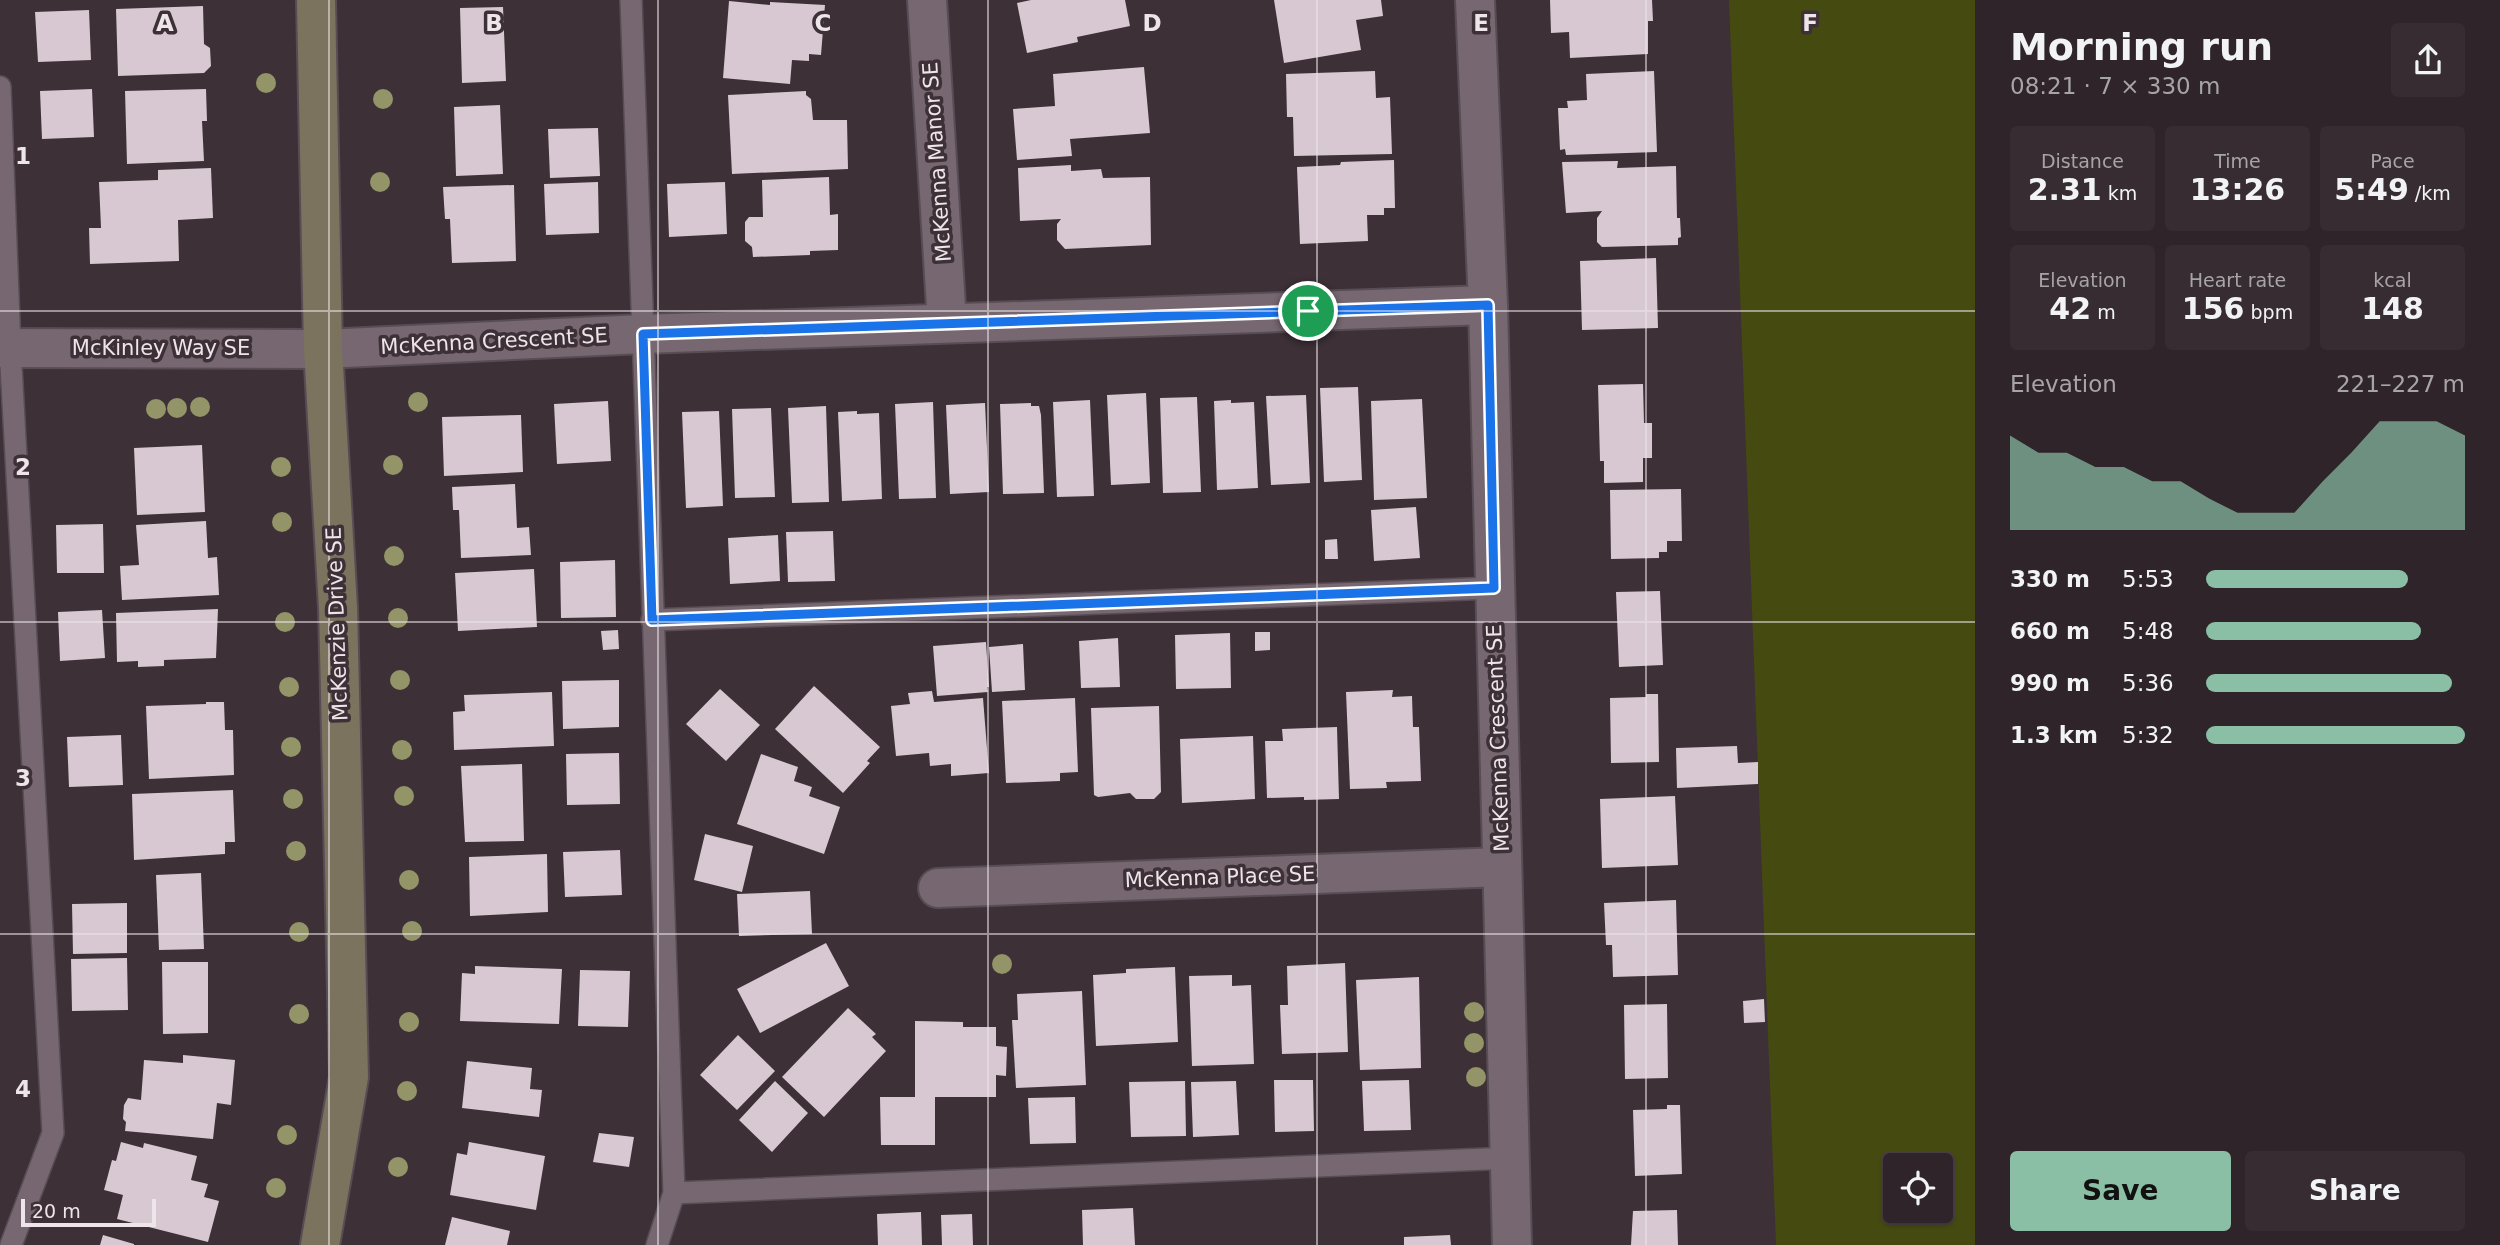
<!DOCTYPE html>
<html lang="en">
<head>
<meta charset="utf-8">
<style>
  :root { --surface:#2e2429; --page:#362c31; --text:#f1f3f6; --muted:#a7a4a8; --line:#494146; --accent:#8abfa5 }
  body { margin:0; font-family:"DejaVu Sans",sans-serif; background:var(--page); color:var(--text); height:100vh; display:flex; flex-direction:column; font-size:26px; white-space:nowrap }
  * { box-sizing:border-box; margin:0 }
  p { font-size:23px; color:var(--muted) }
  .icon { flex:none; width:38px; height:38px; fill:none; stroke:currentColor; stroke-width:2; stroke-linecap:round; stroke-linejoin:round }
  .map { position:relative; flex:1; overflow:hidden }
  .side { display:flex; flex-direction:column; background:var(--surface); width:525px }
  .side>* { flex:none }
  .controls { position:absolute; left:1883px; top:1153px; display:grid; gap:14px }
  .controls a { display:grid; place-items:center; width:70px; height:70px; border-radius:7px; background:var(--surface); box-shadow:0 2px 5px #0004,0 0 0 2px var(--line); font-size:35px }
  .scale { position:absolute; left:21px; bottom:18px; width:135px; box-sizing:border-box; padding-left:7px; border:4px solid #ede5ea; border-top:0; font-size:19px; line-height:24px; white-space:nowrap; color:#ede5ea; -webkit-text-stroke:5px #3d3037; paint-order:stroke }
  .pin { position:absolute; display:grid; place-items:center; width:60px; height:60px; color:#fff; margin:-30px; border:4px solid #fff; border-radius:50%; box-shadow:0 2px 7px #0007 }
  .round { display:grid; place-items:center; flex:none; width:74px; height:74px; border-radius:7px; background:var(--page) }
  .head { display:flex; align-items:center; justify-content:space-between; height:119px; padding:0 35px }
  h1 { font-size:38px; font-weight:800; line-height:52px }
  .stats { display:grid; grid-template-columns:repeat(3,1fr); gap:10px; height:119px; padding:7px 35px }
  .stats div { display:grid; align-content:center; border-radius:7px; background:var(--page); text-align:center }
  .stats b { font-size:30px; font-weight:800 }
  .stats small { font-size:19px; font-weight:400 }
  .stats p { font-size:19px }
  .chart { height:196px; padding:14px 35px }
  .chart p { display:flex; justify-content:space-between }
  .chart svg { width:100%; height:126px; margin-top:7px; fill:var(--accent); opacity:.7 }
  .primary-button { display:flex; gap:14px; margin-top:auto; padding:14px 35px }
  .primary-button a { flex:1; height:80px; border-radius:7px; background:var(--accent); color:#111; font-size:28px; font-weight:800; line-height:80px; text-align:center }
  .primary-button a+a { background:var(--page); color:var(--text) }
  ul { padding:0 35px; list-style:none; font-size:23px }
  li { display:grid; grid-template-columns:112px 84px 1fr; align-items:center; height:52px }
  li i { height:18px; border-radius:9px; background:var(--accent) }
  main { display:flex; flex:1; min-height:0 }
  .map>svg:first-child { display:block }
  .green { fill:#454a11; fill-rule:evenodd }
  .building { fill:#d8c8d1 }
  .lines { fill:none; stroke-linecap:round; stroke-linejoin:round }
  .lane-casing { stroke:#584d54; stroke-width:24 }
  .street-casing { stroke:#584d54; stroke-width:42 }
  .secondary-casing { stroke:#584d54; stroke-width:42 }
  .lane { stroke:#766770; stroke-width:21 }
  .street { stroke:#766770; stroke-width:38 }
  .secondary { stroke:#7b735d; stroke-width:38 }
  .tree { fill:#939467 }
  .route-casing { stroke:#fff; stroke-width:14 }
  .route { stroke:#1a73e8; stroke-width:9 }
  .grid { fill:none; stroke:#ede5ea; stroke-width:2; stroke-opacity:0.55 }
  .labels { text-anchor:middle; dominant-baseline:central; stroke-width:7; stroke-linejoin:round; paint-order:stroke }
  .street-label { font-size:21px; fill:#ede5ea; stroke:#3d3037 }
  .grid-label { font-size:23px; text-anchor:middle; font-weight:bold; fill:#ede5ea; stroke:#3d3037; stroke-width:7; stroke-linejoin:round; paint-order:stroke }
</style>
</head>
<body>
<main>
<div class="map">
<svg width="1975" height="1245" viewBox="0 0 1975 1245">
  <rect width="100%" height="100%" fill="#3d3037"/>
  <path class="green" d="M1729,0H1975V1245H1776ZM1895,1166H1941V1211H1895Z"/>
  <path class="building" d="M1031,0H1125L1130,26L1077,37L1078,42L1027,53L1017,3Z
    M1274,0H1381L1383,16L1356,20L1361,50L1284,63Z
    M1550,0H1652L1653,21H1648V54L1570,58L1569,32L1551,33Z
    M729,1L770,5V2L825,5L821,55L809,54V61L792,60L790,84L723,78Z
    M203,6L204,44L210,48L211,66L204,73L118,76L116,9Z
    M503,7L506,81L462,83L460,8Z
    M89,10L91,60L38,62L35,12Z
    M1144,67L1150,133L1070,139L1072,156L1017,160L1013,109L1055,106L1053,74Z
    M1375,71L1376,98L1390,97L1392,154L1294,156L1293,117H1287L1286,74Z
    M1654,71L1657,152L1566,155L1565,149L1560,150L1558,108H1568L1567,101L1587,100L1586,74Z
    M92,89L94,137L42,139L40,91Z
    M206,89L207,121H202L204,161L127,164L125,91Z
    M806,91V95L811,99L813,120H847L848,169L732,174L728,95Z
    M500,105L503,174L456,176L454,107Z
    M598,128L600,176L550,178L548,129Z
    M1394,160L1395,208H1384V215H1367L1368,241L1300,244L1297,167L1340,165L1341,162Z
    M1618,161L1617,168L1676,166L1677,218H1680L1681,237L1678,238V245L1602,247L1597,242V218L1602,211L1566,213L1562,162Z
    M1071,165V171L1101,169L1103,178L1150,177L1151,245L1065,249L1057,240V224L1061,219L1020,221L1018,168Z
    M211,168L213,218L178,220L179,261L90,264L89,228H101L99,182L158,180V170Z
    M829,177L830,215L838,214V250L810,251V255L753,257L752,247L745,241V222L749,217H763L762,180Z
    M598,182L599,233L546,235L544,184Z
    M725,182L727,234L669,237L667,184Z
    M514,185L516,261L452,263L450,219H445L443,187Z
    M1656,258L1658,328L1582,330L1580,261Z
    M1643,384L1644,423H1652V458H1643V482L1604,483V461H1600L1598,385Z
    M1358,387L1362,480L1324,482L1320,388Z
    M1146,393L1150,483L1111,485L1107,395Z
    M1306,395L1310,483L1271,485L1266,396Z
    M1197,397L1201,492L1163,493L1160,398Z
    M1422,399L1427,498L1374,500L1371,401Z
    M1090,400L1094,496L1057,497L1053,402Z
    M1231,400V403L1254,402L1258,488L1217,490L1214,401Z
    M608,401L611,461L557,464L554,404Z
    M933,402L936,498L899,499L895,404Z
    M985,403L989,492L950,494L946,405Z
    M1031,403V406H1039L1041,415L1044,493L1003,494L1000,404Z
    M826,406L829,502L792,503L788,408Z
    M771,408L775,497L735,498L732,409Z
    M719,411L723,506L686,508L682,412Z
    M857,411V414L879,413L882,499L842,501L838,412Z
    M521,415L523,472L444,476L442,417Z
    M202,445L205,512L137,515L134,448Z
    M515,484L517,528L529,527L531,555L461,558L459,510H453L452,487Z
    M1681,489L1682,541H1667V552H1659V558L1611,559L1610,490Z
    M1416,507L1420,558L1374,561L1371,510Z
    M206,521L208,558L217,557L219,595L122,600L120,566L139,565L136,525Z
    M103,524L104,573H57L56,525Z
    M833,531L835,581L788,582L786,532Z
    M778,535L780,581L730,584L728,538Z
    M1337,539L1338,559H1325V540Z
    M615,560L616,617L561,618L560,562Z
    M534,569L537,627L458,631L455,573Z
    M1660,591L1663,665L1619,667L1616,592Z
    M218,609L216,658L164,660V666L138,667V661L117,662L116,613Z
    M102,610L105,658L60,661L58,612Z
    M618,630L619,649L603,650L601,631Z
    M1255,632H1270V650L1255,651Z
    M1230,633L1231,688L1176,689L1175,635Z
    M1118,638L1120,687L1081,688L1079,641Z
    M986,642L989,687H987L988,692L937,696L933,646Z
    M1023,644L1025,690L992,692L989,647Z
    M619,680V727L563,729L562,681Z
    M814,686L880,747L867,761L870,763L843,793L775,729Z
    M720,689L760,725L726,761L686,724Z
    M1393,690L1392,697L1412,696L1413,727H1419L1421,781L1386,782L1387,788L1350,789L1346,692Z
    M932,691L934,702L983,698L989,773L951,776V764L930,766L929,753L896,756L891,706L910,704L908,693Z
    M552,692L554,746L454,750L453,712L465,711L464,695Z
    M1646,694H1658L1659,762L1611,763L1610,698L1646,697Z
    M1075,698L1078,772L1060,773V781L1006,783L1002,701Z
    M206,702H224L225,730H233L234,775L149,779L146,706L206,704Z
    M1159,706L1161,792L1154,799H1136L1130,793L1098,797L1094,795L1091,708Z
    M1337,727L1339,799L1304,800V797L1267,798L1265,741H1283L1282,729Z
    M121,735L123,785L69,787L67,737Z
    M1253,736L1255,799L1182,803L1180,739Z
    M1737,746L1738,763L1758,762V784L1677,788L1676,748Z
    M619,753L620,804L567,805L566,754Z
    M761,754L798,767L794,781L812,787L809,796L840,807L824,854L737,824Z
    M522,764L524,841L465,842L461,766Z
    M233,790L235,842H225V854L134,860L132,794Z
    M1675,796L1678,865L1602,868L1600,799Z
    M705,834L753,846L742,892L694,880Z
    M620,850L622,895L565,897L563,852Z
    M547,854L548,912L470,916L469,857Z
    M201,873L204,949L159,950L156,875Z
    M810,891L812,934L739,936L737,894Z
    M1676,900L1678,975L1613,977L1612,945H1606L1604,903Z
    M127,903V953L73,954L72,904Z
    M826,943L849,986L760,1033L737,989Z
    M127,958L128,1010L72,1011L71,959Z
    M162,962H208V1033L163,1034Z
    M1345,963L1348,1052L1282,1054L1280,1005H1288L1287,966Z
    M475,966L562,969L559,1024L460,1021L462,973L475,974Z
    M1175,967L1178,1042L1096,1046L1093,975L1126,973V969Z
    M580,970L630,971L628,1027L578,1026Z
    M1232,975V986L1251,985L1254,1064L1192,1066L1189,976Z
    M1419,977L1421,1068L1360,1070L1356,980Z
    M1082,991L1086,1085L1016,1088L1012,1020H1018L1017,994Z
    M1764,999L1765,1022L1744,1023L1743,1001Z
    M1667,1004L1668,1078L1625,1079L1624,1005Z
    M848,1008L876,1034L872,1037L886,1051L824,1117L782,1077Z
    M915,1021L963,1022V1027H996V1046L1007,1047L1006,1076L996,1075V1097H935V1145H881L880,1097H915Z
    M738,1035L775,1071L737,1110L700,1075Z
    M183,1055L235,1060L231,1105L217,1103L213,1139L125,1131L126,1122L123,1119L124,1105L128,1098L141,1100L144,1060L183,1063Z
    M467,1061L532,1068L530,1089L542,1090L539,1117L462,1108Z
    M1274,1080H1313L1314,1131L1275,1132Z
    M1409,1080L1411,1130L1364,1131L1362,1081Z
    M775,1081L808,1113L772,1152L739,1120Z
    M1185,1081L1186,1136L1131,1137L1129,1082Z
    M1236,1081L1239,1135L1193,1137L1191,1082Z
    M1075,1097L1076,1143L1030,1144L1028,1098Z
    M1667,1105H1680L1682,1174L1635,1176L1633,1110L1667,1109Z
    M599,1133L634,1137L629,1167L593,1162Z
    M121,1142L143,1148L144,1143L197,1156L191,1180L208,1184L204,1197L219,1201L208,1242L117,1219L123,1195L104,1190L112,1160L116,1161Z
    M469,1142L545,1156L536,1210L450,1195L457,1153L467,1155Z
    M1133,1208L1135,1245H1083L1082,1210Z
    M1677,1210L1678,1245H1631L1633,1211Z
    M921,1212L922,1245H878L877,1214Z
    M972,1214L973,1245H942L941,1215Z
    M452,1217L510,1231L507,1245H445Z
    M103,1235L134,1244V1245H100Z
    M1450,1235L1451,1245H1404V1237Z"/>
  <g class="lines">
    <defs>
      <path id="lane" d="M631,0L674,1193L657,1245
        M0,87L10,347L53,1133L11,1245
        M652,620L1494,588
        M674,1193L1511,1158"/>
      <path id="street" d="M927,0L947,323
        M1475,0L1488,305L1512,1245
        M0,348L323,349L643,334L1488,305
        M938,888L1502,867"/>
      <path id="secondary" d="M316,0L323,349L338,608L349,1077L320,1245"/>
    </defs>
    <use href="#lane" class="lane-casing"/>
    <use href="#street" class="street-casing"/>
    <use href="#secondary" class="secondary-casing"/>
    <use href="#lane" class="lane"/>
    <use href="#street" class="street"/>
    <use href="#secondary" class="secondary"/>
  </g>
  <g class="tree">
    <circle cx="266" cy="83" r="10"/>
    <circle cx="383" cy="99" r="10"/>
    <circle cx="380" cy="182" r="10"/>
    <circle cx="418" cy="402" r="10"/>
    <circle cx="200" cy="407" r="10"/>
    <circle cx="177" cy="408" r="10"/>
    <circle cx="156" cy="409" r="10"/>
    <circle cx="393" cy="465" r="10"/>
    <circle cx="281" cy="467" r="10"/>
    <circle cx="282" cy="522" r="10"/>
    <circle cx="394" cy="556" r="10"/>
    <circle cx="398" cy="618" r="10"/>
    <circle cx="285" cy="622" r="10"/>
    <circle cx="400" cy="680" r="10"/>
    <circle cx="289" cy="687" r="10"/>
    <circle cx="291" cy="747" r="10"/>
    <circle cx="402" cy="750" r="10"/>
    <circle cx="404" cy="796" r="10"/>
    <circle cx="293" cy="799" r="10"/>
    <circle cx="296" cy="851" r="10"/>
    <circle cx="409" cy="880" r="10"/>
    <circle cx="412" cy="931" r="10"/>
    <circle cx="299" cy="932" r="10"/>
    <circle cx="1002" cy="964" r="10"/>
    <circle cx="1474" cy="1012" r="10"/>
    <circle cx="299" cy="1014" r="10"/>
    <circle cx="409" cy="1022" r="10"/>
    <circle cx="1474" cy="1043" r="10"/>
    <circle cx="1476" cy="1077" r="10"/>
    <circle cx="407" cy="1091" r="10"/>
    <circle cx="287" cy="1135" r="10"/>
    <circle cx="398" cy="1167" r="10"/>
    <circle cx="276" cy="1188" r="10"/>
  </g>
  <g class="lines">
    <defs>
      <path id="route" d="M1488,305L1494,588L652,620L643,334Z"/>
    </defs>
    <use href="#route" class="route-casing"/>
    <use href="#route" class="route"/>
  </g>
  <path class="grid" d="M329,0V1245M658,0V1245M988,0V1245M1317,0V1245M1646,0V1245M0,311H1975M0,622H1975M0,934H1975"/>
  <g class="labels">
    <g class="street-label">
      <text transform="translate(937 162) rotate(-94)">McKenna Manor SE</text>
      <text transform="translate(494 341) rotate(-3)">McKenna Crescent SE</text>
      <text x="161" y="348">McKinley Way SE</text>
      <text transform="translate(337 624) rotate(-92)">McKenzie Drive SE</text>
      <text transform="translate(1498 738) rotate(-92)">McKenna Crescent SE</text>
      <text transform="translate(1220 877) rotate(-2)">McKenna Place SE</text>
    </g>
  </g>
  <g class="grid-label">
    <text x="165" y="31">A</text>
    <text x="494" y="31">B</text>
    <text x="823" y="31">C</text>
    <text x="1152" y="31">D</text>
    <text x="1481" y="31">E</text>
    <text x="1810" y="31">F</text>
    <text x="23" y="164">1</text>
    <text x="23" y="475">2</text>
    <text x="23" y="786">3</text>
    <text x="23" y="1097">4</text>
  </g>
</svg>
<div class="controls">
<a><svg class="icon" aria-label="locate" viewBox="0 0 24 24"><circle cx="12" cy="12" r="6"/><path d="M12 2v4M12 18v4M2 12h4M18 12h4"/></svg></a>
</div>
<div class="scale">20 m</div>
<div class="pin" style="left:1308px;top:311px;background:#1e9e55"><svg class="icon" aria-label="arrive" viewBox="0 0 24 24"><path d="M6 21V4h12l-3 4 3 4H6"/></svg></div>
</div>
<section class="side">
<div class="head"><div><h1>Morning run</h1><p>08:21 · 7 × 330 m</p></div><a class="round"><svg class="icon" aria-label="share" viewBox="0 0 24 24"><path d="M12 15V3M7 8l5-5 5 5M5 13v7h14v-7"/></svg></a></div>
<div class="stats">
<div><p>Distance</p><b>2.31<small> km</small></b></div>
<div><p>Time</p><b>13:26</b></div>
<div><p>Pace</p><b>5:49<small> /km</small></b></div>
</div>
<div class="stats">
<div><p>Elevation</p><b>42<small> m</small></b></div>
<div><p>Heart rate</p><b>156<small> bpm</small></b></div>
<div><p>kcal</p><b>148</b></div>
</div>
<div class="chart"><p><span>Elevation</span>221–227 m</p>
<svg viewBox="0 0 160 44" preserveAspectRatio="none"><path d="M0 44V11L10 17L20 17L30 22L40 22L50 27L60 27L70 33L80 38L90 38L100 38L110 27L120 17L130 6L140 6L150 6L160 11V44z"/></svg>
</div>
<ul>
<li><b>330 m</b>5:53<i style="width:78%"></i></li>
<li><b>660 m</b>5:48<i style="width:83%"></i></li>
<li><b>990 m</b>5:36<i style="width:95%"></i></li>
<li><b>1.3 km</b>5:32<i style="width:100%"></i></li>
</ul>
<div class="primary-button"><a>Save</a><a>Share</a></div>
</section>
</main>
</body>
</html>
